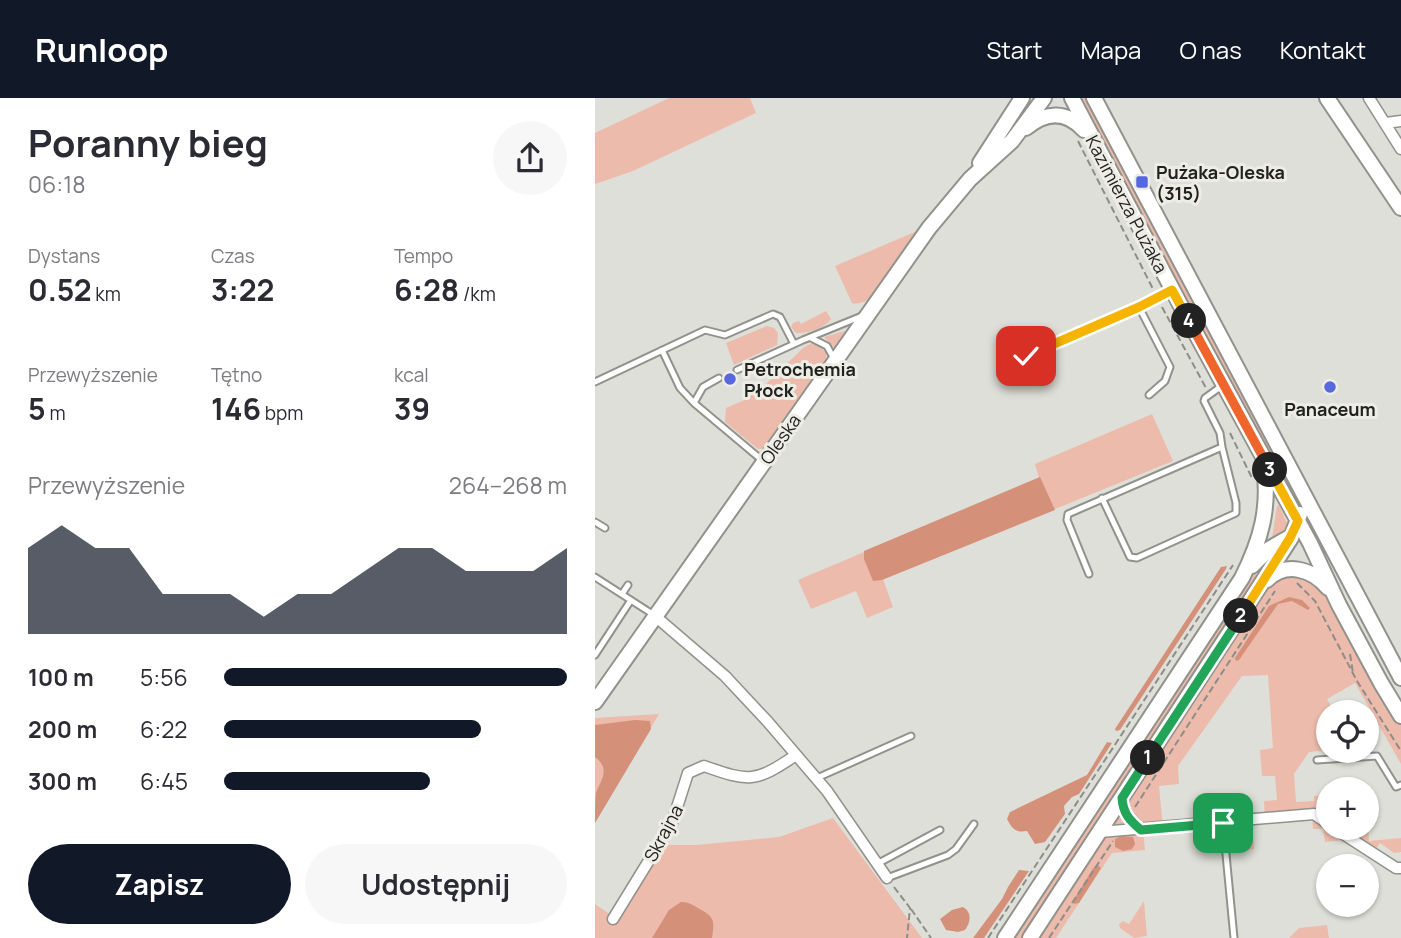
<!DOCTYPE html>
<html lang="pl">
<head>
<meta charset="utf-8">
<style>
  :root { --surface:#fff; --page:#f7f7f7; --text:#2b2b33; --muted:#7c7c81; --accent:#111827 }
  body { margin:0; font-family:Manrope,sans-serif; background:var(--page); color:var(--text); height:100vh; display:flex; flex-direction:column; font-size:26px; white-space:nowrap }
  * { box-sizing:border-box; margin:0 }
  p { font-size:23px; color:var(--muted) }
  .icon { flex:none; width:38px; height:38px; fill:none; stroke:currentColor; stroke-width:2; stroke-linecap:round; stroke-linejoin:round }
  .map { position:relative; flex:1; overflow:hidden }
  .panel { display:flex; flex-direction:column; background:var(--surface); width:595px }
  .panel>* { flex:none }
  .tools { position:absolute; left:721px; top:602px; display:grid; gap:14px }
  .tools a { display:grid; place-items:center; width:63px; height:63px; border-radius:50%; background:var(--surface); box-shadow:0 2px 5px #0004; font-size:35px }
  .pin { position:absolute; display:grid; place-items:center; width:60px; height:60px; color:#fff; margin:-30px; border-radius:14px; box-shadow:0 4px 10px #0006 }
  .km { position:absolute; width:35px; height:35px; margin:-18px; border-radius:50%; background:#222; color:#fff; font-size:19px; line-height:35px; text-align:center }
  .round { display:grid; place-items:center; flex:none; width:74px; height:74px; border-radius:37px; background:var(--page) }
  .summary { display:flex; align-items:center; justify-content:space-between; height:119px; padding:0 28px }
  h1 { font-size:38px; font-weight:700; line-height:52px }
  .metrics { display:grid; grid-template-columns:repeat(3,1fr); gap:10px; height:119px; padding:7px 28px }
  .metrics div { display:grid; align-content:center }
  .metrics b { font-size:30px; font-weight:700 }
  .metrics small { font-size:19px; font-weight:400 }
  .metrics p { font-size:19px }
  .chart { height:196px; padding:14px 28px }
  .chart p { display:flex; justify-content:space-between }
  .chart svg { width:100%; height:126px; margin-top:7px; fill:var(--accent); opacity:.7 }
  .cta { display:flex; gap:14px; margin-top:auto; padding:14px 28px }
  .cta a { flex:1; height:80px; border-radius:42px; background:var(--accent); color:#fff; font-size:28px; font-weight:700; line-height:80px; text-align:center }
  .cta a+a { background:var(--page); color:var(--text) }
  ul { padding:0 28px; list-style:none; font-size:23px }
  li { display:grid; grid-template-columns:112px 84px 1fr; align-items:center; height:52px }
  li i { height:18px; border-radius:9px; background:var(--accent) }
  header { display:flex; align-items:center; gap:42px; box-sizing:border-box; height:98px; padding:0 35px; background:var(--accent); color:#fff }
  header strong { font-size:33px }
  nav { display:flex; gap:38px; margin-inline-start:auto; font-size:24px }
  main { display:flex; flex:1; min-height:0 }
  .map>svg:first-child { display:block }
  .green { fill:#edbbab }
  .forest { fill:#d59079 }
  .lines { fill:none; stroke-linecap:round; stroke-linejoin:round }
  .lane-casing { stroke:#92928c; stroke-width:9 }
  .street-casing { stroke:#92928c; stroke-width:13 }
  .secondary-casing { stroke:#92928c; stroke-width:18 }
  .path { stroke:#8d8d89; stroke-width:2; stroke-dasharray:7 3.5; stroke-linecap:butt }
  .lane { stroke:#fff; stroke-width:5 }
  .street { stroke:#fff; stroke-width:10 }
  .secondary { stroke:#fff; stroke-width:14 }
  .split-1-casing { stroke:#fff; stroke-width:14 }
  .split-2-casing { stroke:#fff; stroke-width:14 }
  .split-3-casing { stroke:#fff; stroke-width:14 }
  .split-4-casing { stroke:#fff; stroke-width:14 }
  .split-5-casing { stroke:#fff; stroke-width:14 }
  .split-1 { stroke:#22a559; stroke-width:9 }
  .split-2 { stroke:#22a559; stroke-width:9 }
  .split-3 { stroke:#f5b400; stroke-width:9 }
  .split-4 { stroke:#f0652b; stroke-width:9 }
  .split-5 { stroke:#f5b400; stroke-width:9 }
  .poi-dot { fill:#5767dd; stroke:#edede6; stroke-width:2.5 }
  .labels { text-anchor:middle; dominant-baseline:central; stroke-width:6; stroke-linejoin:round; paint-order:stroke }
  .poi-label { font-size:18px; font-weight:bold; fill:#21211f; stroke:#edede6; text-anchor:start }
  .street-label { font-size:18px; fill:#21211f; stroke:#edede6 }
</style>
</head>
<body>
<header>
<strong>Runloop</strong>
<nav><a>Start</a><a>Mapa</a><a>O nas</a><a>Kontakt</a></nav>
</header>
<main>
<section class="panel">
<div class="summary"><div><h1>Poranny bieg</h1><p>06:18</p></div><a class="round"><svg class="icon" aria-label="share" viewBox="0 0 24 24"><path d="M12 15V3M7 8l5-5 5 5M5 13v7h14v-7"/></svg></a></div>
<div class="metrics">
<div><p>Dystans</p><b>0.52<small> km</small></b></div>
<div><p>Czas</p><b>3:22</b></div>
<div><p>Tempo</p><b>6:28<small> /km</small></b></div>
</div>
<div class="metrics">
<div><p>Przewyższenie</p><b>5<small> m</small></b></div>
<div><p>Tętno</p><b>146<small> bpm</small></b></div>
<div><p>kcal</p><b>39</b></div>
</div>
<div class="chart"><p><span>Przewyższenie</span>264–268 m</p>
<svg viewBox="0 0 160 44" preserveAspectRatio="none"><path d="M0 44V14L10 6L20 14L30 14L40 30L50 30L60 30L70 38L80 30L90 30L100 22L110 14L120 14L130 22L140 22L150 22L160 14V44z"/></svg>
</div>
<ul>
<li><b>100 m</b>5:56<i style="width:100%"></i></li>
<li><b>200 m</b>6:22<i style="width:75%"></i></li>
<li><b>300 m</b>6:45<i style="width:60%"></i></li>
</ul>
<div class="cta"><a>Zapisz</a><a>Udostępnij</a></div>
</section>
<div class="map">
<svg width="806" height="840" viewBox="0 0 806 840">
  <rect width="100%" height="100%" fill="#dfdfd9"/>
  <path class="green" d="M74,0H155L161,15L38,73L0,86V35Z
    M486,0H492L691,377L684,381L484,1Z
    M336,127C323,146 283,212 257,205L240,168Z
    M231,213L236,221C230,230 212,236 201,235L196,229L198,225L204,223L206,226Z
    M172,228L179,230L183,235L182,247L139,267L131,245Z
    M250,233L256,241L243,259L239,249L229,239Z
    M215,246L224,247L231,255V277L180,349L163,351L130,324L131,310L154,300L153,297L166,291L208,250Z
    M557,316L578,363L288,481L298,509L272,520L261,493L216,511L203,482L444,380L440,366Z
    M684,407L695,432L677,440L682,408Z
    M683,473L725,481L806,618V666L760,585L732,601L739,614H733V652L714,654L699,676L701,704L719,703V698L733,696V730H772V715L774,743L806,740V754L799,755L785,745L778,755L757,741L730,744L728,731H718L717,717L670,721L669,703L682,702L680,678H667L665,652L678,650L673,577L647,578L583,668L584,686L564,688L568,730L548,732L550,752L517,755L461,840H435Z
    M658,475L664,479L429,840H418Z
    M64,616L0,725V620Z
    M238,720L327,840H0V806L16,817L63,747H101L184,739Z
    M643,723L644,738L658,737L659,751L631,754L628,725Z
    M549,803L552,838L539,840L525,830L524,826L528,823L534,826Z
    M732,827L734,840H694L704,830Z"/>
  <path class="forest" d="M445,379L460,412L287,482L278,483L269,461V453Z
    M632,468L631,471L525,632L521,633L520,631L626,469Z
    M694,499L707,502L715,510L713,512L697,503L683,506L644,562L641,563L640,560L674,508Z
    M40,622L55,623L56,631L0,725C0,716 0,703 1,695C6,682 16,671 0,659V627Z
    M512,644L517,645L484,696L477,699L469,708L470,716L450,744L440,746L432,733C421,735 417,731 412,721L415,714L492,677Z
    M526,738L538,739L540,746L537,751L528,753L520,749V741Z
    M503,767L506,770L484,805L479,806L478,803L499,769Z
    M424,772L434,773L389,840H378L407,801L413,789Z
    M86,804C93,804 96,806 103,810C119,819 120,821 117,840H57L74,812Z
    M368,809C378,815 375,825 370,832L363,834L351,832L345,821L357,812Z"/>
  <g class="lines">
    <defs>
      <path id="lane" d="M544,209L575,269L570,283L554,297
        M216,240L232,248L239,261
        M67,252L85,290L99,305
        M431,258L544,209L577,192
        M142,272L208,242L267,218
        M124,280L108,289L99,305L168,363
        M0,284L110,232L130,237L178,216L185,219L199,246
        M507,400L535,459L542,460L641,415V405L627,349
        M0,424L10,430
        M494,476L472,422L473,416L627,349L625,335L609,303L610,300L628,287
        M0,479L59,517
        M27,496L33,487
        M0,557L36,502
        M722,662L782,658L801,689L806,687
        M222,680L316,638
        M628,725L639,840
        M282,766L345,732
        M292,780L353,757L361,751L379,726"/>
      <path id="street" d="M774,0L806,51
        M791,25L806,23
        M60,518L130,578L173,624L232,693L292,780
        M527,700L530,715L546,732
        M739,730L801,770H806
        M505,734L719,716L733,726
        M18,821L77,725L93,675L109,668C154,684 160,685 201,657"/>
      <path id="secondary" d="M477,0L586,208L715,445L744,507L786,585L806,618
        M499,0L806,580
        M732,0L806,110
        M431,30C451,13 472,13 489,32
        M385,65L427,0
        M657,468L674,451L693,440
        M672,482C691,463 717,471 733,490
        M0,604L334,130L375,81L417,43L449,0
        M410,840L647,480C666,442 675,410 669,368
        M435,840L672,477L696,440L705,416"/>
    </defs>
    <use href="#lane" class="lane-casing"/>
    <use href="#street" class="street-casing"/>
    <use href="#secondary" class="secondary-casing"/>
    <path class="path" d="M483,43L558,191
      M567,209L611,290
      M635,335L657,380
      M702,485L720,503L762,583L806,653
      M755,556L758,575
      M540,709L680,493
      M299,789L315,810L312,840
      M316,811L336,840
      M393,840L638,467
      M454,840L518,743"/>
    <use href="#lane" class="lane"/>
    <use href="#street" class="street"/>
    <use href="#secondary" class="secondary"/>
  </g>
  <g class="lines">
    <defs>
      <path id="split-1" d="M553,660L527,700C528,715 534,722 546,732L628,725"/>
      <path id="split-2" d="M553,660L646,518"/>
      <path id="split-3" d="M646,518L695,440L703,423L675,372"/>
      <path id="split-4" d="M594,223L675,372"/>
      <path id="split-5" d="M431,258L544,209L577,192L594,223"/>
    </defs>
    <use href="#split-1" class="split-1-casing"/>
    <use href="#split-2" class="split-2-casing"/>
    <use href="#split-3" class="split-3-casing"/>
    <use href="#split-4" class="split-4-casing"/>
    <use href="#split-5" class="split-5-casing"/>
    <use href="#split-1" class="split-1"/>
    <use href="#split-2" class="split-2"/>
    <use href="#split-3" class="split-3"/>
    <use href="#split-4" class="split-4"/>
    <use href="#split-5" class="split-5"/>
  </g>
  <g class="poi-dot">
    <rect x="540" y="77" width="14" height="14" rx="3.5"/>
    <circle cx="135" cy="281" r="7"/>
    <circle cx="735" cy="289" r="7"/>
  </g>
  <g class="labels">
    <g class="poi-label">
      <text x="561" y="74">Pużaka-Oleska<tspan x="561" dy="21">(315)</tspan></text>
      <text x="149" y="271">Petrochemia<tspan x="149" dy="21">Płock</tspan></text>
      <text x="735" y="311" text-anchor="middle">Panaceum</text>
    </g>
    <g class="street-label">
      <text transform="translate(532 106) rotate(62)">Kazimierza Pużaka</text>
      <text transform="translate(185 341) rotate(-55)">Oleska</text>
      <text transform="translate(68 735) rotate(-62)">Skrajna</text>
    </g>
  </g>
</svg>
<div class="tools">
<a><svg class="icon" aria-label="locate" viewBox="0 0 24 24"><circle cx="12" cy="12" r="6"/><path d="M12 2v4M12 18v4M2 12h4M18 12h4"/></svg></a>
<a>+</a>
<a>−</a>
</div>
<div class="pin" style="left:628px;top:725px;background:#1e9e55"><svg class="icon" aria-label="arrive" viewBox="0 0 24 24"><path d="M6 21V4h12l-3 4 3 4H6"/></svg></div>
<div class="pin" style="left:431px;top:258px;background:#d93025"><svg class="icon" aria-label="check" viewBox="0 0 24 24"><path d="M5 12l5 5 9-10"/></svg></div>
<b class="km" style="left:553px;top:660px">1</b>
<b class="km" style="left:646px;top:518px">2</b>
<b class="km" style="left:675px;top:372px">3</b>
<b class="km" style="left:594px;top:223px">4</b>
</div>
</main>
</body>
</html>
